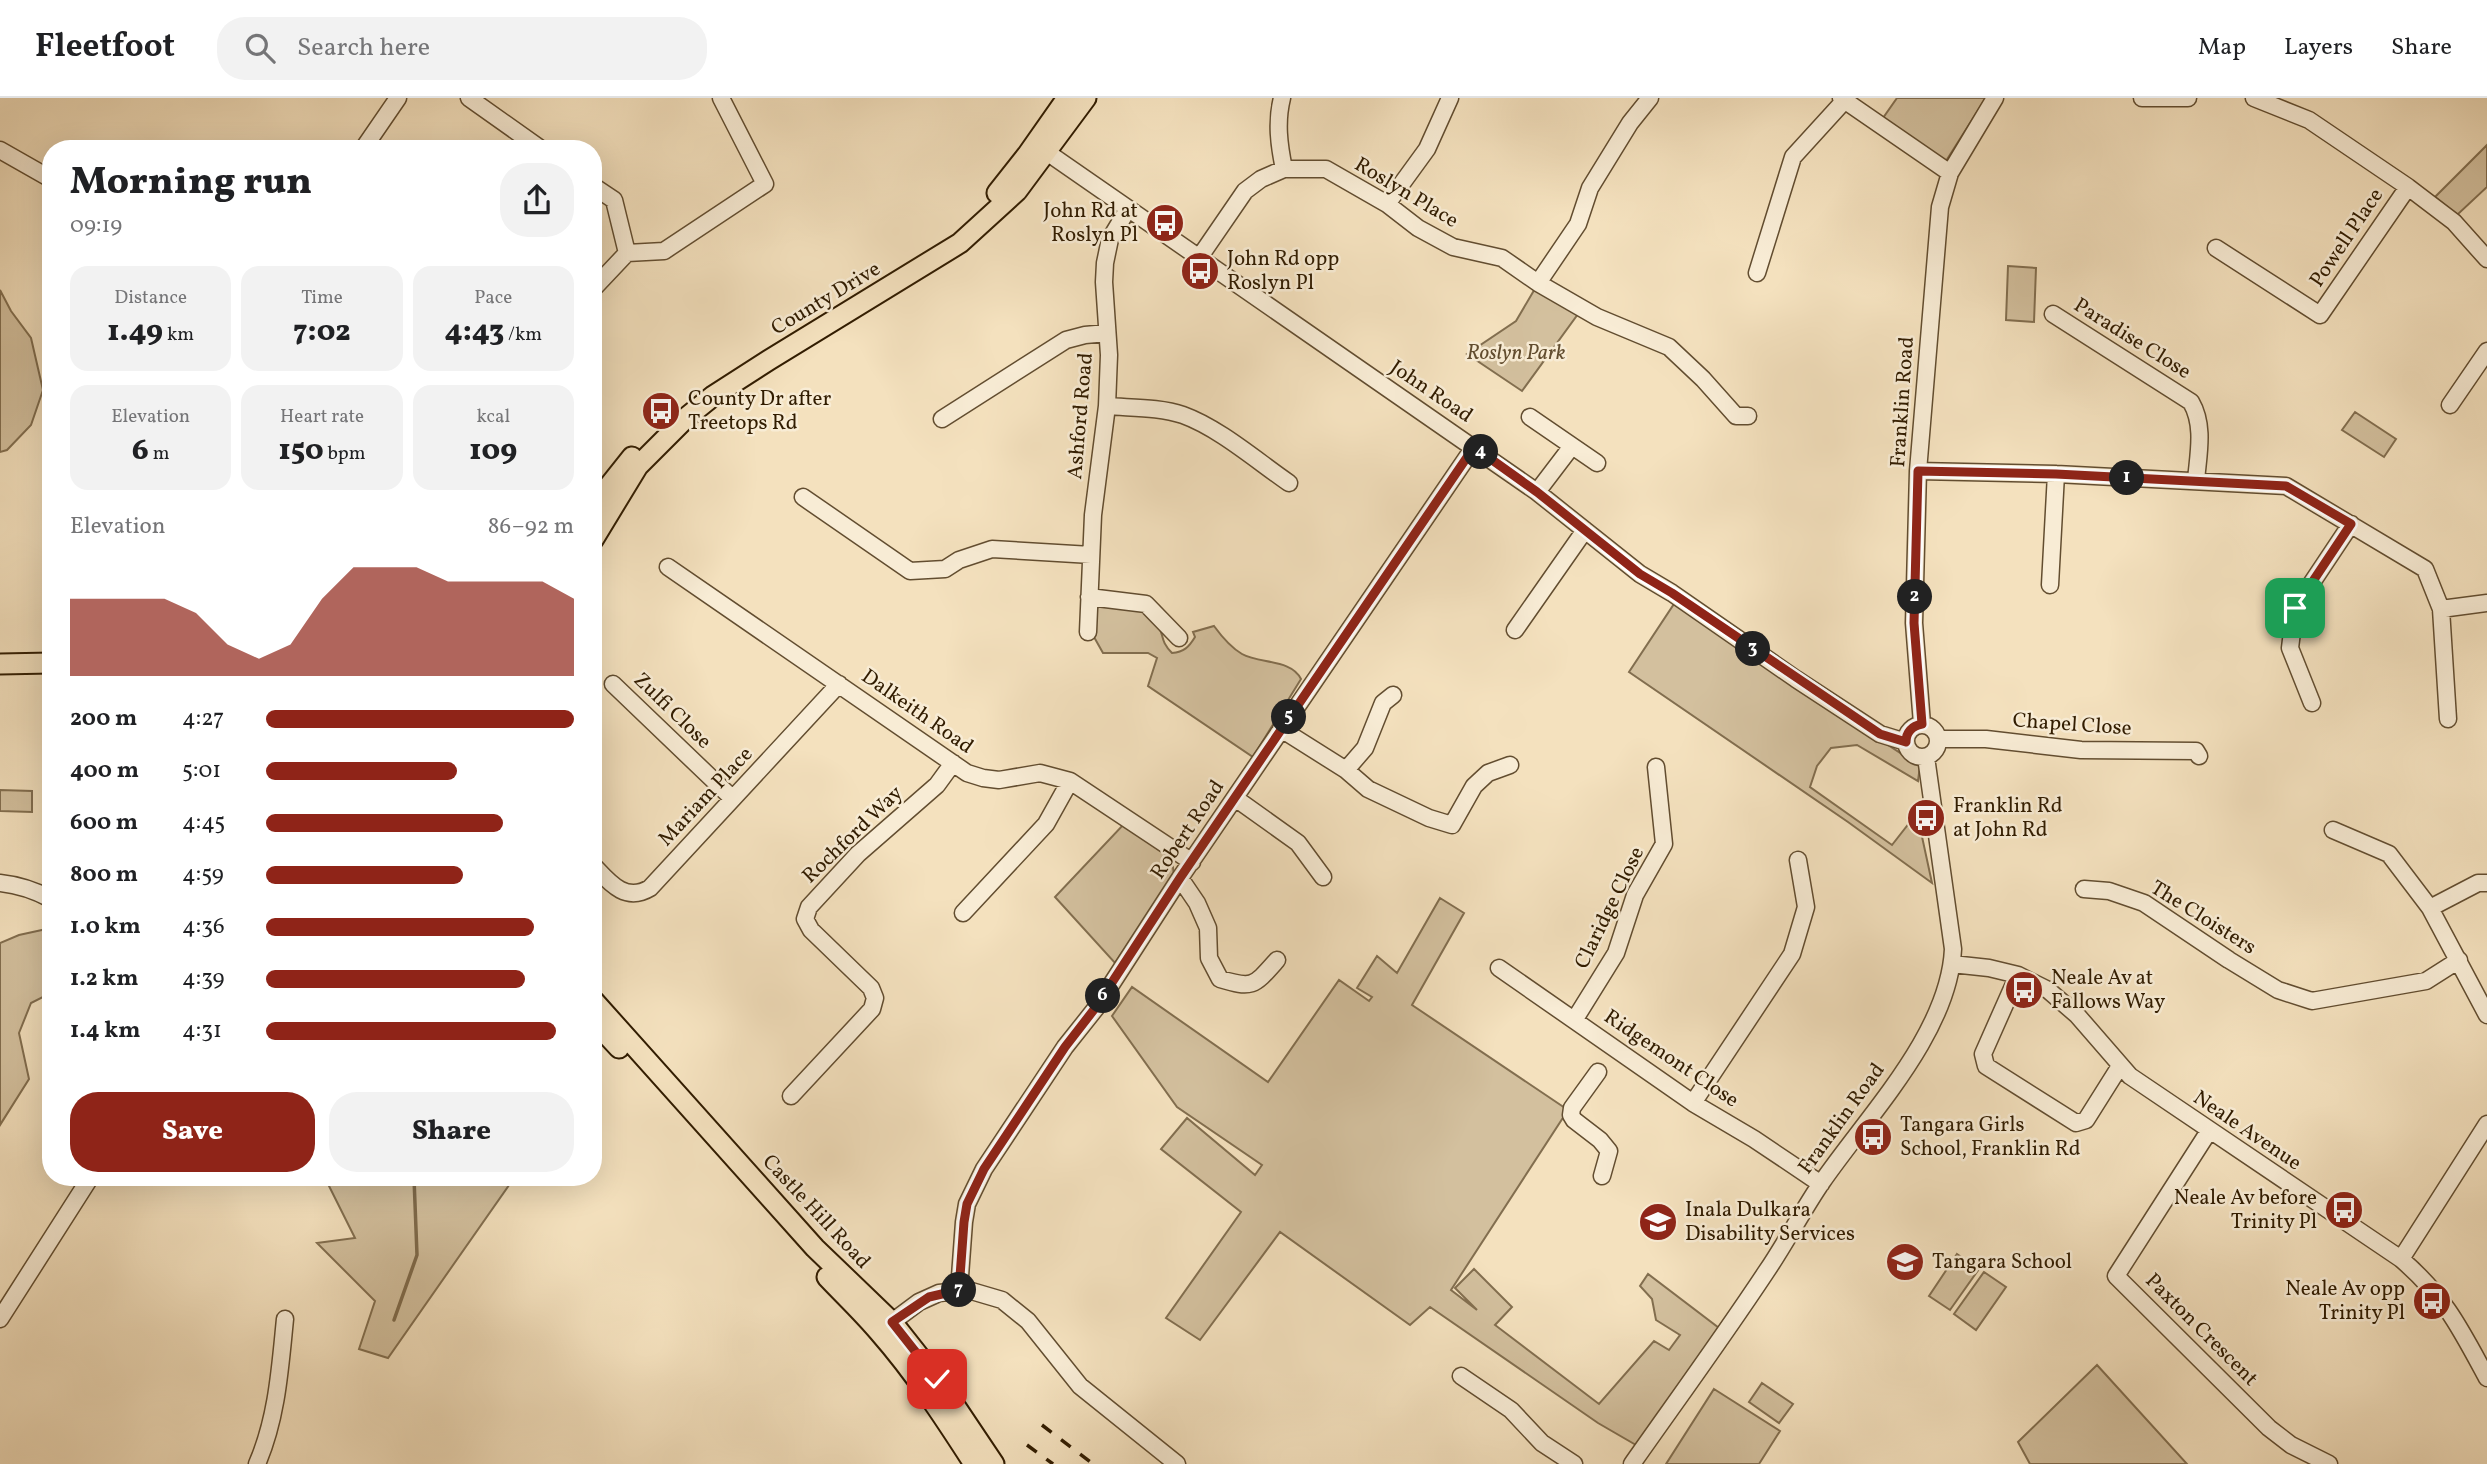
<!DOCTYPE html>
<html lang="en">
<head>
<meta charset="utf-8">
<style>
  :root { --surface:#fff; --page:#f2f2f2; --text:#202124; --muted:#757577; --line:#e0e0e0; --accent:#8f2418 }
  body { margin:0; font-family:Vollkorn,serif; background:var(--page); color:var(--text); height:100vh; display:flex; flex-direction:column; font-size:26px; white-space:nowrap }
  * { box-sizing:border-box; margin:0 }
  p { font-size:23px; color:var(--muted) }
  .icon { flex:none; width:38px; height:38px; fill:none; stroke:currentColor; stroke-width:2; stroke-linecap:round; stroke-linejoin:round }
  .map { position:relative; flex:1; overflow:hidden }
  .details { position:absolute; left:42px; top:42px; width:560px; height:1046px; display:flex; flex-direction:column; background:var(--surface); border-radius:28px; box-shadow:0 7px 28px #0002 }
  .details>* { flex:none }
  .pin { position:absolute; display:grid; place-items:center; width:60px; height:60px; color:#fff; margin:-30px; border-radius:14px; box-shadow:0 4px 10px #0006 }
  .km { position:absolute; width:35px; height:35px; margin:-18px; border-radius:50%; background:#222; color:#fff; font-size:19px; line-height:35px; text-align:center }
  .round { display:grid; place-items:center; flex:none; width:74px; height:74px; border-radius:28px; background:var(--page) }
  .overview { display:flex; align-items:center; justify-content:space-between; height:119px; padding:0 28px }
  h1 { font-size:38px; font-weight:800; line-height:52px }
  .metrics { display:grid; grid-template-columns:repeat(3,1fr); gap:10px; height:119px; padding:7px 28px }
  .metrics div { display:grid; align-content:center; border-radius:18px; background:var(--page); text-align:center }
  .metrics b { font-size:30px; font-weight:800 }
  .metrics small { font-size:19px; font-weight:400 }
  .metrics p { font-size:19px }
  .chart { height:196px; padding:14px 28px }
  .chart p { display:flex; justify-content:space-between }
  .chart svg { width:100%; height:126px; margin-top:7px; fill:var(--accent); opacity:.7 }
  .cta { display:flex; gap:14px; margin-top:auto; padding:14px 28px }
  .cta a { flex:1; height:80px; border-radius:28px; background:var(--accent); color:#fff; font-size:28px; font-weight:800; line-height:80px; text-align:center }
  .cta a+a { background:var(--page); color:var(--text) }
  ul { padding:0 28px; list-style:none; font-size:23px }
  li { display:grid; grid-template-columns:112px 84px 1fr; align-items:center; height:52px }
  li i { height:18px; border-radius:9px; background:var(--accent) }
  header { display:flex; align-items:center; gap:42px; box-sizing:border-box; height:98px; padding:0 35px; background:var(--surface); border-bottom:2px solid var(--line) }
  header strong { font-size:33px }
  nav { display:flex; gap:38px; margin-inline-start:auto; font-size:24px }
  .search { width:490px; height:63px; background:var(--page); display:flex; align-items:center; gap:18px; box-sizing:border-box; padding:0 24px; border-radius:28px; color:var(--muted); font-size:26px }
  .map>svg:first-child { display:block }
  .green { fill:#d3c09e; stroke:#826e4f; stroke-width:2 }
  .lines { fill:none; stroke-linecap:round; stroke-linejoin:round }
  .stream { stroke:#7e6a4b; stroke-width:3.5 }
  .minor-casing { stroke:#624d30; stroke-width:19 }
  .major-casing { stroke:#311c00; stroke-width:23 }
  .minor { stroke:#f8ecd5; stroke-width:16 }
  .major { stroke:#f4e1be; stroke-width:19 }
  .rail { stroke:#311c00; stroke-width:3.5; stroke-dasharray:12 12; stroke-linecap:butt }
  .route-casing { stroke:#fff; stroke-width:14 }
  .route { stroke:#8f2418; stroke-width:9 }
  .labels { text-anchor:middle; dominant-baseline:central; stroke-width:5; stroke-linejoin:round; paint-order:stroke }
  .street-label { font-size:21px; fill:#311c00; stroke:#f8ecd5 }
  .poi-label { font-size:21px; fill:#311c00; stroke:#f8ecd5; text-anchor:start }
  .park-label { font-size:21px; font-style:italic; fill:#624d2f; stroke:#f8ecd5 }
</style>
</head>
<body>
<header>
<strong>Fleetfoot</strong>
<div class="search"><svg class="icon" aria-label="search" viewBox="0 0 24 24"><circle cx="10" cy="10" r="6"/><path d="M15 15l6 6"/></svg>Search here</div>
<nav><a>Map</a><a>Layers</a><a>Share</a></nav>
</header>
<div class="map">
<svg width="2487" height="1366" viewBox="0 0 2487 1366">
  <rect width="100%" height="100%" fill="#f4e1be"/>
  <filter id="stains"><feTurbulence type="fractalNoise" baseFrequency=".00286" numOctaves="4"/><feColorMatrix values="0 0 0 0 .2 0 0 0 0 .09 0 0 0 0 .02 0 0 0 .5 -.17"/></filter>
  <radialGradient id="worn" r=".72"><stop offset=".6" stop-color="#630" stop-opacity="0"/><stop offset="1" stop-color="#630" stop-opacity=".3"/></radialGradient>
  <path class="green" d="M1897,0H1986L1946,63L1883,20Z
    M2487,47V89L2457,117L2435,99Z
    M2008,168L2036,170L2034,224L2006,222Z
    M1536,189L1578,216L1522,293L1467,256L1516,223Z
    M0,192L11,213L31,240L43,292L31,327L7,352L0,354Z
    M2355,314L2396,341L2384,359L2342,332Z
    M1102,506C1123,507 1144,506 1157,526C1165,537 1159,542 1172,555C1184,554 1189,549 1195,539L1193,534L1214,528C1222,539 1230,549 1242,556C1260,566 1291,561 1301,581L1253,659L1148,588L1157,560L1148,555H1103L1094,539L1095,512Z
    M1674,506L1920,668L1918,683L1857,647L1831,650L1817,668L1810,689L1892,747L1914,719L1921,734L1932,785L1848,724L1629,574Z
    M0,692L32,693V714L0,713Z
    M1123,727L1172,761L1174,778L1115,865L1055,799Z
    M1440,800L1464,815L1412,907L1568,1012L1451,1192L1477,1212L1455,1190L1474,1171L1512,1209L1495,1227L1599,1306L1654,1243L1669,1252L1680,1237L1656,1222L1652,1201L1640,1188L1648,1176L1719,1230L1636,1347L1598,1325L1430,1209L1410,1227L1280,1134L1200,1242L1166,1220L1241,1114L1161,1051L1187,1020L1255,1077L1262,1067L1177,1009L1112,918L1132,889L1268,984L1339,882L1369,903L1372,899L1357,890L1377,858L1397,875Z
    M51,830V895L31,905L19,935L29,981L0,1027V845L19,837Z
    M325,1080H514L388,1260L359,1251L375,1203L317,1145L355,1140Z
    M1957,1156L1979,1171L1950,1212L1929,1198Z
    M1984,1174L2006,1189L1976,1232L1954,1216Z
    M2097,1267L2187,1366H2030L2018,1344Z
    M1762,1285L1793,1306L1779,1325L1749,1304Z
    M1714,1291L1780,1333L1759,1366H1666Z"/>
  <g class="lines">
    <path class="stream" d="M394,1222L417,1157L414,1080"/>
    <defs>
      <path id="minor" d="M469,0L541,51
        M1282,0C1276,24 1279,47 1284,71
        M1841,0L1950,75
        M2142,0H2188
        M2254,0L2309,22L2408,89L2454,124L2487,161
        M1038,48L1537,394L1640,476L1672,495L1796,581L1880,636L1906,644
        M363,51L398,0
        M0,52L51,81
        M593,88L614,102L627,155L664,153L765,86L721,0
        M1387,106L1427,51L1450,0
        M2216,150L2320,217L2408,89
        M1199,160L1245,93L1261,81L1284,71H1326L1387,106L1418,130L1453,149L1502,160L1538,185L1597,219L1669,249L1703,281L1736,318H1748
        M1757,175L1793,59L1844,3
        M1538,185L1578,126L1590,90L1630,25L1650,0
        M593,191L627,155
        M2053,216L2191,304C2205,328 2198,357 2196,383
        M2450,307L2487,253
        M1107,308C1131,310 1160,309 1183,317C1219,330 1257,363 1289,385
        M1530,319L1597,365
        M942,321L1066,242L1085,237L1107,235
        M1918,373L2056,376L2286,388L2425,471L2441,511L2448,621
        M1537,394L1572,348
        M803,399L910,473L945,471L959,462L992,451L1091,457
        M668,469L967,675L983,680L999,682L1040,675L1070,683L1192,764
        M2050,487L2056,376
        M1089,499L1146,506L1179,540
        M2441,511L2487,505
        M1515,532L1585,432
        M1088,534L1093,417L1107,308L1109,257L1104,184L1105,165L1110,141L1128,111
        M613,586L732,700
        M2312,605L2290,550L2295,510L2351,426
        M1922,626L1914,525L1918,373L1940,109L1950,75L1995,0
        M1906 643a16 16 0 1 1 32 0a16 16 0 1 1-32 0Z
        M1281,631L1346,672L1368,691L1429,720L1452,727L1474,688L1488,675L1510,667
        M1939,641H1986L2081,652L2196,653L2199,658
        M1346,672L1365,650L1383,605L1393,597
        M1235,700L1298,745L1323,779
        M2333,732L2389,756L2430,810L2487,917
        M593,767C609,784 625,805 650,790L839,586
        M1180,780L1197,805L1208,830L1209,860L1220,881C1253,891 1254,888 1277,862
        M0,785C19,787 34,792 51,801
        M2084,791L2109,793L2144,805L2229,862L2278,892L2312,903L2426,883L2459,862
        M2430,810L2478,785H2487
        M963,815L1046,726L1070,683
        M1952,866L1989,870L2018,877L2048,892L2077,917L2130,978L2401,1161C2445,1199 2460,1230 2487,1280
        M1499,870L1693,1005L1754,1041L1821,1086
        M2018,877L1983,956L1986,968L2076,1025L2086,1022L2120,968
        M1575,921L1616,855L1635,797L1664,746L1656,669
        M1598,974L1572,1010L1571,1017L1574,1022L1600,1042L1609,1053L1602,1078
        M791,998L872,911L875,900L871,890L811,832L805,821L809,809L858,756L937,687L953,665
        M1693,1005L1792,856L1806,809L1798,762
        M2209,1033L2116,1178L2269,1330L2291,1347L2329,1366
        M2401,1161L2487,1026
        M959,1192L964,1124L967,1106L984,1071L1065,949L1096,910L1180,780L1474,349
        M0,1221L90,1080
        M884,1230L919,1204L939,1195L968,1192L1002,1202L1028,1223L1080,1288L1177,1366
        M1461,1278L1511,1312L1542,1345L1574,1366
        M257,1366C277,1320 280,1271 285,1221
        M1632,1366C1677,1302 1723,1239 1766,1174C1786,1145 1802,1113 1822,1084C1869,1016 1949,935 1953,851L1926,659"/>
      <path id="major" d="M997,95L1027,57L1067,0
        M593,408L632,359
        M593,442L638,368L687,319L713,298L769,262L960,145L1017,93L1086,0
        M0,566L51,565
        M593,902L815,1150L892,1224L937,1281L994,1366
        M593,922L619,950
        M827,1179C845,1198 863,1215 879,1234C915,1275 945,1321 974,1366"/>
    </defs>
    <use href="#minor" class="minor-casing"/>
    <use href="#major" class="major-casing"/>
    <use href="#minor" class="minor"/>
    <use href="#major" class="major"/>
    <path class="rail" d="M1042,1327L1093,1366
      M1027,1347L1053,1366"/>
  </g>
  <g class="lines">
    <defs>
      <path id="route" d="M937,1281L892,1224L929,1199L959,1192L964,1124L967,1106L984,1071L1065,949L1096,909L1180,780L1474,349L1537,394L1640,476L1672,495L1880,636L1906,644C1906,634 1912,628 1922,626L1914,525L1918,373L2056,376L2286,388L2351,426L2295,510"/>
    </defs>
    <use href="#route" class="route-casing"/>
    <use href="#route" class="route"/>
  </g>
  <defs>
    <symbol id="bus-disc" viewBox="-11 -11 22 22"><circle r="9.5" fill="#8f2418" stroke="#f8ecd5"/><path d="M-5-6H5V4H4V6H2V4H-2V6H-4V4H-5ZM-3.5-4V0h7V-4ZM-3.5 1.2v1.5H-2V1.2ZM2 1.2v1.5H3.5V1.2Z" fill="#fff"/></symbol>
    <symbol id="university-disc" viewBox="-11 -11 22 22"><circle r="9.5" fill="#8f2418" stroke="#f8ecd5"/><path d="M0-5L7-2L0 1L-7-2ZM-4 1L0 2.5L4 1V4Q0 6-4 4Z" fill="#fff"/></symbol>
    <symbol id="school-disc" viewBox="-11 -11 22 22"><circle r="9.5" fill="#8f2418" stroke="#f8ecd5"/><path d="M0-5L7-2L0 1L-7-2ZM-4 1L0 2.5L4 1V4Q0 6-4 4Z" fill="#fff"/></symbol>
  </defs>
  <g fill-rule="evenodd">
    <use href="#bus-disc" x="1143" y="103" width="44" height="44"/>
    <use href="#bus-disc" x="1178" y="151" width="44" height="44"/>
    <use href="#bus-disc" x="639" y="291" width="44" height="44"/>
    <use href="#bus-disc" x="1904" y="698" width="44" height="44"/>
    <use href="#bus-disc" x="2002" y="870" width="44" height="44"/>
    <use href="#bus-disc" x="1851" y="1017" width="44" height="44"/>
    <use href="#bus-disc" x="2322" y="1090" width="44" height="44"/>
    <use href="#university-disc" x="1636" y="1102" width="44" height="44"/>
    <use href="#school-disc" x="1883" y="1142" width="44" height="44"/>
    <use href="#bus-disc" x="2410" y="1181" width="44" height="44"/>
  </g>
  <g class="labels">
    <g class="street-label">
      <text transform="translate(1406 95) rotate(31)">Roslyn Place</text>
      <text transform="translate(2347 140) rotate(-56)">Powell Place</text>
      <text transform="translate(826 201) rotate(-31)">County Drive</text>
      <text transform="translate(2132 241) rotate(32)">Paradise Close</text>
      <text transform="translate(1431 294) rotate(34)">John Road</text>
      <text transform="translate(1903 304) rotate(-86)">Franklin Road</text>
      <text transform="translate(1081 318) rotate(-85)">Ashford Road</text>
      <text transform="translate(672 613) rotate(44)">Zulfi Close</text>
      <text transform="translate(917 614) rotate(35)">Dalkeith Road</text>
      <text transform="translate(2072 627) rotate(4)">Chapel Close</text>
      <text transform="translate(706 699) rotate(-47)">Mariam Place</text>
      <text transform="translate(1188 732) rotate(-56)">Robert Road</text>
      <text transform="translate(853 737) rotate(-44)">Rochford Way</text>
      <text transform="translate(1610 810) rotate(-64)">Claridge Close</text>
      <text transform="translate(2203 820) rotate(32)">The Cloisters</text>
      <text transform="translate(1671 961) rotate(34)">Ridgemont Close</text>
      <text transform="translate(1842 1021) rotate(-54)">Franklin Road</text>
      <text transform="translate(2247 1033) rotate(34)">Neale Avenue</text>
      <text transform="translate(816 1114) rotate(47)">Castle Hill Road</text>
      <text transform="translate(2201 1232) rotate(45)">Paxton Crescent</text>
    </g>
    <g class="poi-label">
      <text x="1138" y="113" text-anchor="end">John Rd at<tspan x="1138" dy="24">Roslyn Pl</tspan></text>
      <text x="1227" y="161">John Rd opp<tspan x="1227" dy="24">Roslyn Pl</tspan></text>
      <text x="688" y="301">County Dr after<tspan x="688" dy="24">Treetops Rd</tspan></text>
      <text x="1953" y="708">Franklin Rd<tspan x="1953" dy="24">at John Rd</tspan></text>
      <text x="2051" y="880">Neale Av at<tspan x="2051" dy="24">Fallows Way</tspan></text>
      <text x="1900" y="1027">Tangara Girls<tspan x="1900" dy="24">School, Franklin Rd</tspan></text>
      <text x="2317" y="1100" text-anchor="end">Neale Av before<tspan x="2317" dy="24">Trinity Pl</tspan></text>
      <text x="1685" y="1112">Inala Dulkara<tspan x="1685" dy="24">Disability Services</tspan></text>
      <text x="1932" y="1164">Tangara School</text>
      <text x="2405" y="1191" text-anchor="end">Neale Av opp<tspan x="2405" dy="24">Trinity Pl</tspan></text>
    </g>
    <g class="park-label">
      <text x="1516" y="255">Roslyn Park</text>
    </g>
  </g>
  <rect width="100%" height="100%" filter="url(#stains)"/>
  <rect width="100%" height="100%" fill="url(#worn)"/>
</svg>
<div class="pin" style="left:2295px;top:510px;background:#1e9e55"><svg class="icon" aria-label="arrive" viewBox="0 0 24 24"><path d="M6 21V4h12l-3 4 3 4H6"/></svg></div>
<div class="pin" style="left:937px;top:1281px;background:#d93025"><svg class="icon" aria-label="check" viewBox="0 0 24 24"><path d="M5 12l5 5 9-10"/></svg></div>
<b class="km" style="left:2127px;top:380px">1</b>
<b class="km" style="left:1915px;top:499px">2</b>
<b class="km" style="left:1753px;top:551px">3</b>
<b class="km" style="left:1481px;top:354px">4</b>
<b class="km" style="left:1289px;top:619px">5</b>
<b class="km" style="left:1103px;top:898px">6</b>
<b class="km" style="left:959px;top:1192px">7</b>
<section class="details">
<div class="overview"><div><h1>Morning run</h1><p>09:19</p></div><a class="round"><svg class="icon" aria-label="share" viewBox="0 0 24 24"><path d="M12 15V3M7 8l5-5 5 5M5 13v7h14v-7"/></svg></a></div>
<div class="metrics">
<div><p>Distance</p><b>1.49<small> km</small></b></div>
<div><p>Time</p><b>7:02</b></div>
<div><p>Pace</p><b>4:43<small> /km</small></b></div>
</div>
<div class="metrics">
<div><p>Elevation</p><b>6<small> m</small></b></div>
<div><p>Heart rate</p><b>150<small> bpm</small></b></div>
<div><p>kcal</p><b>109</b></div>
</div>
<div class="chart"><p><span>Elevation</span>86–92 m</p>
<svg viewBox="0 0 160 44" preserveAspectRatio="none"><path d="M0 44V17L10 17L20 17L30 17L40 22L50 33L60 38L70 33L80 17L90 6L100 6L110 6L120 11L130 11L140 11L150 11L160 17V44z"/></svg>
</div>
<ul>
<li><b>200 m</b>4:27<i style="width:100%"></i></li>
<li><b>400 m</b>5:01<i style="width:62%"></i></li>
<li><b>600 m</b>4:45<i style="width:77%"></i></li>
<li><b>800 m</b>4:59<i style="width:64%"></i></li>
<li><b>1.0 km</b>4:36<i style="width:87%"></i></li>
<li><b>1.2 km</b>4:39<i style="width:84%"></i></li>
<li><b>1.4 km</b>4:31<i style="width:94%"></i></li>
</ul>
<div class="cta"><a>Save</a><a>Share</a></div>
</section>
</div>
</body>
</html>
